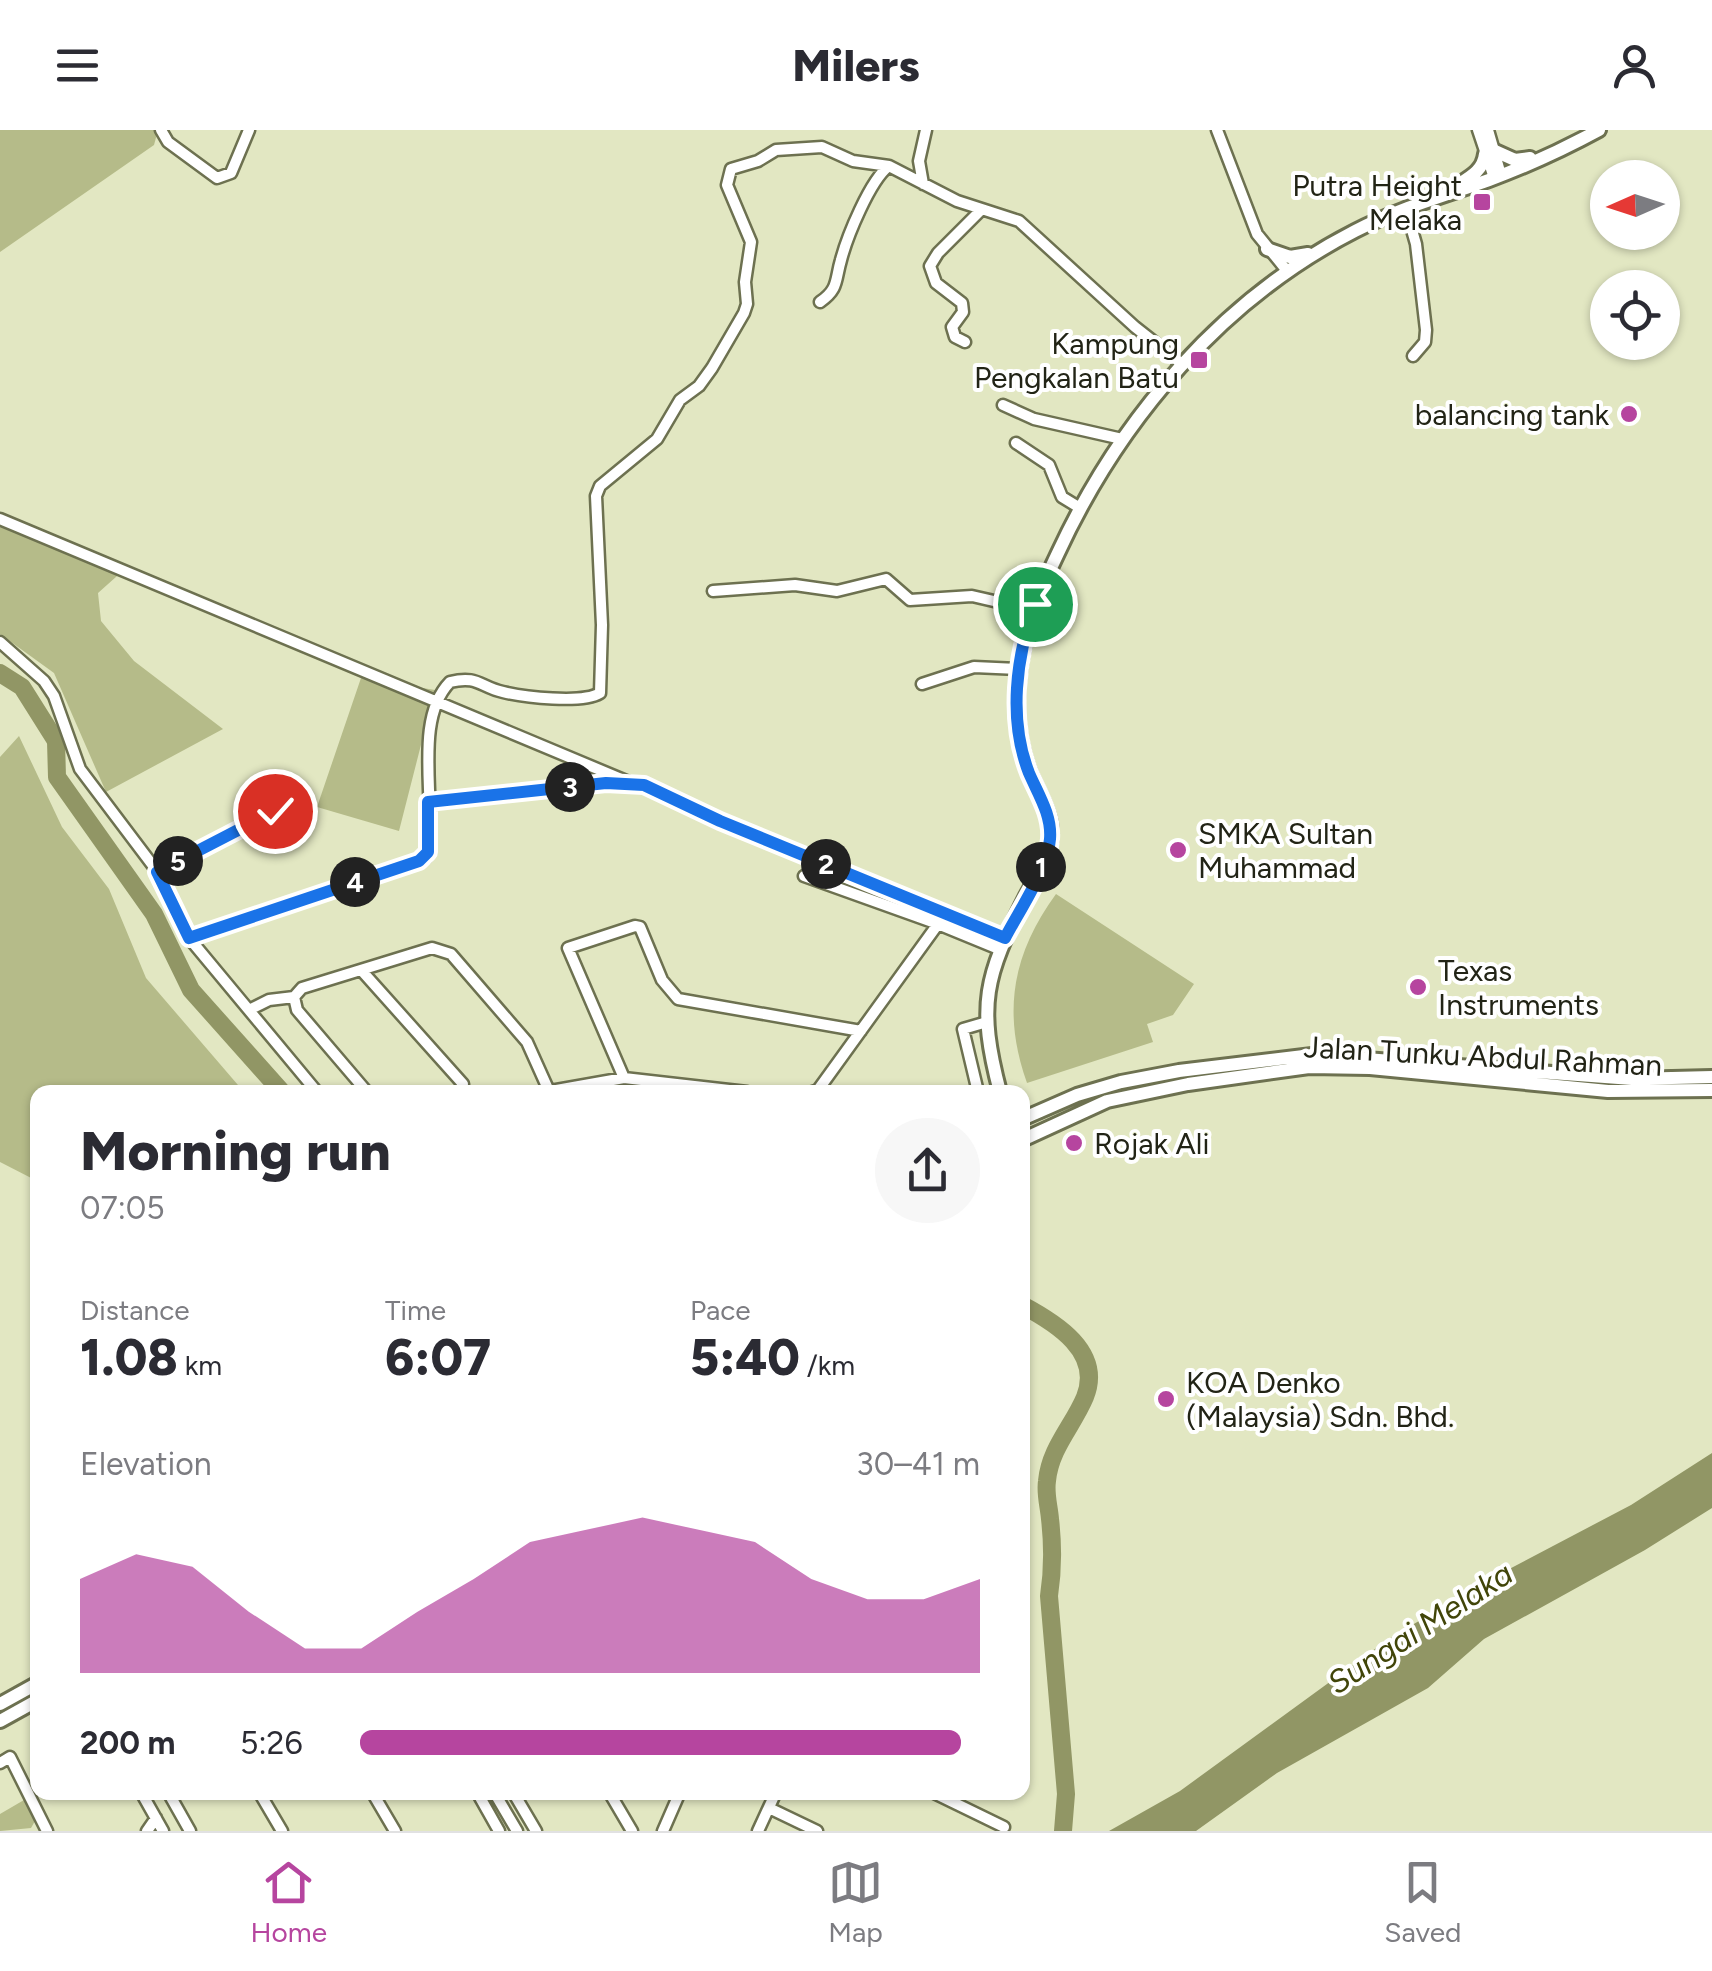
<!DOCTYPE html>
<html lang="en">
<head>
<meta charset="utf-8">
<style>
  :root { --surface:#fff; --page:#f7f7f7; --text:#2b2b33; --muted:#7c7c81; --line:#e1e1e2; --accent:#b6459f }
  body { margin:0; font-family:Figtree,sans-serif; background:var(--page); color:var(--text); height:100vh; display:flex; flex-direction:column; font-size:38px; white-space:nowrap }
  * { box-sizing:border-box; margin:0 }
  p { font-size:32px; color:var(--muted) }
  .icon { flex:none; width:55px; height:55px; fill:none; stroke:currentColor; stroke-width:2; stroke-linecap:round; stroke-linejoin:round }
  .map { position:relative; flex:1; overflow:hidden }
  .side { position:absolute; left:30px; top:955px; width:1000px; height:715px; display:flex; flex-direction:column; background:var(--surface); border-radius:20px; box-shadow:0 2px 8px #0004 }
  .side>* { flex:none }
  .needle { width:65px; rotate:267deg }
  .fabs { position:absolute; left:1590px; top:30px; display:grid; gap:20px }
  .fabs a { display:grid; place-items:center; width:90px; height:90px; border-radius:50%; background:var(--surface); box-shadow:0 2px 8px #0004; font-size:50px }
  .pin { position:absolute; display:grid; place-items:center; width:85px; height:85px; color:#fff; margin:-42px; border:5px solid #fff; border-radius:50%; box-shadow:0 2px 10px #0007 }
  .km { position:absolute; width:50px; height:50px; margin:-25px; border-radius:50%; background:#222; color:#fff; font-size:28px; line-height:50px; text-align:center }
  .round { display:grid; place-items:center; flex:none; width:105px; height:105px; border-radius:52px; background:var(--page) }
  .headline { display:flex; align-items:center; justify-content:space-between; height:170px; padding:0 50px }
  h1 { font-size:55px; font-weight:800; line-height:75px }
  .figures { display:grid; grid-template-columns:repeat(3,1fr); gap:15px; height:170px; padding:10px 50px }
  .figures div { display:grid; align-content:center }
  .figures b { font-size:50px; font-weight:800 }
  .figures small { font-size:28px; font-weight:400 }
  .figures p { font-size:28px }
  .chart { height:280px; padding:20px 50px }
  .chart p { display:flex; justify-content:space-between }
  .chart svg { width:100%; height:180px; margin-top:10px; fill:var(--accent); opacity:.7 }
  ul { padding:0 50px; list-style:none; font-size:32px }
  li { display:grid; grid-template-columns:160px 120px 1fr; align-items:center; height:75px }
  li i { height:25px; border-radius:12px; background:var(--accent) }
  header { display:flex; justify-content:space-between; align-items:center; height:130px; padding:0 50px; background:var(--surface); font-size:45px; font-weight:800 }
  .tabs { display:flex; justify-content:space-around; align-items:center; height:140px; border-top:2px solid var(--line); background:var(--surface); font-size:28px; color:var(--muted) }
  .tabs a { display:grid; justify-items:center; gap:5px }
  .tabs .on { color:var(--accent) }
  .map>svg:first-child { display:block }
  .green { fill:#b5bb89 }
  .water { fill:#919665 }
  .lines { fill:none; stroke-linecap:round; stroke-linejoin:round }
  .river { stroke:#919665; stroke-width:18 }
  .minor-casing { stroke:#6d7150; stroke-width:15 }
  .major-casing { stroke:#6d7150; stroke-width:18 }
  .minor { stroke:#fff; stroke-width:10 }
  .major { stroke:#fff; stroke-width:12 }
  .route-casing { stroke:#fff; stroke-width:20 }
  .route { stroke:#1a73e8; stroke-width:12 }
  .poi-dot { fill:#b6459f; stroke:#fff; stroke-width:4 }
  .labels { text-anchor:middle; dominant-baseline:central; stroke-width:8; stroke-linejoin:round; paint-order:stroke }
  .poi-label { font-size:30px; fill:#222416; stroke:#fff; text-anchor:start }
  .street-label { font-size:30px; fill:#222416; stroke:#fff }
  .water-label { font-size:32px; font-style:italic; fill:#414509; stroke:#fff }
</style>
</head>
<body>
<header><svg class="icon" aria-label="menu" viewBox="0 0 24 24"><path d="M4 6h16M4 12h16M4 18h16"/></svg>Milers<svg class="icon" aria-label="person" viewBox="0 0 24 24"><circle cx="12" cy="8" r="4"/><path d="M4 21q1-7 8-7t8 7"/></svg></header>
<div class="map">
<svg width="1712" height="1701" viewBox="0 0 1712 1701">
  <rect width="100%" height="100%" fill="#e2e7c2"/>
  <path class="green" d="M0,0H158L154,15L0,122Z
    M0,390L126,438L98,463L101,491L134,531L223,599L106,662L54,543L0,504Z
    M361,548L435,560L399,701L317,677Z
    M19,606L62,697L109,759L146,848L244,962H38L37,1051L0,1032V627Z
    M1056,764L1194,854L1173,885L1147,894L1153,912L1027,953C1002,883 1012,824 1056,764Z
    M24,1670L35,1691L31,1698L0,1701V1684Z"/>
  <path class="water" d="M1712,1323V1378L1645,1420L1484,1509L1428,1558L1277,1643L1196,1701H1109L1180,1661L1386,1511L1473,1458L1631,1375Z"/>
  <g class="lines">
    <path class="river" d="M0,543L22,557L56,611L57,647L154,784L191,860L282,962
      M1022,1175C1056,1193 1103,1222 1085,1267C1073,1296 1050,1318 1047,1351C1045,1364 1049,1376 1050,1389C1053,1415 1053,1440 1049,1466L1066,1664L1063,1701"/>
    <defs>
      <path id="minor" d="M161,0L168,12L217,48L231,43L249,0
        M1217,0L1257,104L1288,142
        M1478,0L1494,48
        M1488,0L1501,45
        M923,54L919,31L926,0
        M1406,79L1416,114L1426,200L1425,212L1413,226
        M820,172C839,159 835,150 841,130C847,107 870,50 889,36
        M965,212L955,207L952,197L963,182L962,173L936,153L930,136L938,123L981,80
        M1003,275L1034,289L1122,309
        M1016,313L1049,335L1062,367L1080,378
        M0,389L631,653
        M713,461L795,455L837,461L886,449L910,470L972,466L1033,480
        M0,512L44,551L54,566L80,639L157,741L189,808L317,962
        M922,554L974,537L1019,539
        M428,672L607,653L644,655L715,688L1005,808
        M157,741L275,681
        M804,746L938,794L999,819
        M189,808L426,727C439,677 411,592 450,552C478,545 480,557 503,562C524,567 582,574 600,563L602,495L596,366L600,356L657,309L680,270L699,256L712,238L744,183L747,174L745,152L751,112L727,55L731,39L758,31L776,20L822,17L853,31L889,36L957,71L1019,91L1135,197L1182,234
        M362,841L463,954
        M294,867L302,858L432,818L451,824L527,912L549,961
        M294,867L297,880L367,962
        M251,879L269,870L294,867
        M624,948L568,818L635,796L640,797L662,850L678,869L861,901
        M545,962L624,948L747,962
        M812,962L818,960L938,794
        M978,962L963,899L987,892
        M0,1633L10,1627L47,1701
        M141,1662L163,1701
        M168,1662L190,1701
        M259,1662L282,1701
        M372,1662L395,1701
        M477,1662L499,1701
        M494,1662L517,1701
        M513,1662L536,1701
        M609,1662L632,1701
        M932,1662L1004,1697
        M769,1678L817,1701
        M147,1701L156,1688
        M663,1701L680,1662
        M758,1701L776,1662"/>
      <path id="major" d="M1495,21L1515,30L1530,28
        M1456,56C1470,47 1483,41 1485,24
        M1267,119L1290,127L1308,124
        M1000,962C977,874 985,847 1025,768C1035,749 1050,727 1051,705C1052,683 1037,662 1029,641C1018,612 1015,583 1018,552C1022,506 1038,464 1058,423C1120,289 1222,169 1355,101C1397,79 1444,66 1489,50C1527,36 1564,19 1599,0
        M1022,989L1077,965L1121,952L1179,941L1312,925L1632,949L1712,947
        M1022,1010L1107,971L1188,954L1309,937L1370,938L1608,961L1712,960
        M0,1574L38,1553
        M0,1591L38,1570"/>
    </defs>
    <use href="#minor" class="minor-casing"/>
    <use href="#major" class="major-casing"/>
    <use href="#minor" class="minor"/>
    <use href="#major" class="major"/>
  </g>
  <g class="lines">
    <defs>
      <path id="route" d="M275,681L157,742L189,808L419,731L428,722V672L606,653L644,655L720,691L1005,808C1019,781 1048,739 1050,709C1052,685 1038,664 1029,643C1008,589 1016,527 1035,474"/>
    </defs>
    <use href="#route" class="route-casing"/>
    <use href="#route" class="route"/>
  </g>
  <g class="poi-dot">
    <rect x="1472" y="62" width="20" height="20" rx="5"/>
    <rect x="1189" y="220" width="20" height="20" rx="5"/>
    <circle cx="1629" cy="284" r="10"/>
    <circle cx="1178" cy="720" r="10"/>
    <circle cx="1418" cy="857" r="10"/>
    <circle cx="1074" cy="1013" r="10"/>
    <circle cx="1166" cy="1269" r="10"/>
  </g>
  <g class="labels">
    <g class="poi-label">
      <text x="1462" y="55" text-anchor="end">Putra Height<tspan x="1462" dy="34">Melaka</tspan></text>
      <text x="1179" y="213" text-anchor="end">Kampung<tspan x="1179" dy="34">Pengkalan Batu</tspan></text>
      <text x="1609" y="284" text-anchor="end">balancing tank</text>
      <text x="1198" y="703">SMKA Sultan<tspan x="1198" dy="34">Muhammad</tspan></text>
      <text x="1438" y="840">Texas<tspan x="1438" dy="34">Instruments</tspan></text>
      <text x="1094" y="1013">Rojak Ali</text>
      <text x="1186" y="1252">KOA Denko<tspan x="1186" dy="34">(Malaysia) Sdn. Bhd.</tspan></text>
    </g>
    <g class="street-label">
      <text transform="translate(1483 926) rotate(3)">Jalan Tunku Abdul Rahman</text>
    </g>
    <g class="water-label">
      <text transform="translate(1420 1498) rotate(-33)">Sungai Melaka</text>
    </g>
  </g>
</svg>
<div class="fabs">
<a><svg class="needle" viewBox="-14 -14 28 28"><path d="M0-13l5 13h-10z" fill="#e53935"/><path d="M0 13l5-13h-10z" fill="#7c7c81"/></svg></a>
<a><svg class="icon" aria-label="locate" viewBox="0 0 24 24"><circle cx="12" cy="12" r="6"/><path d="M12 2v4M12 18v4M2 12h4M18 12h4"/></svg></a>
</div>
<div class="pin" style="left:1035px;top:474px;background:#1e9e55"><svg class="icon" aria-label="arrive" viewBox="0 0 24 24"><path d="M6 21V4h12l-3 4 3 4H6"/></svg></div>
<div class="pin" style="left:275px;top:681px;background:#d93025"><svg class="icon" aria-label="check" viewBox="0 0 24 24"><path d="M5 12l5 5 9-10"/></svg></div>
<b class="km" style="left:1041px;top:737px">1</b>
<b class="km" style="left:826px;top:734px">2</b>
<b class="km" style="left:570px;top:657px">3</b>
<b class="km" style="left:355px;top:752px">4</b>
<b class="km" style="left:178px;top:731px">5</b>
<section class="side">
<div class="headline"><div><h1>Morning run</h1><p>07:05</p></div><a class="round"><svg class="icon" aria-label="share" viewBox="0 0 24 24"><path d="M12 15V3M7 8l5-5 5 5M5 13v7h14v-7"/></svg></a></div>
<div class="figures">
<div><p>Distance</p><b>1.08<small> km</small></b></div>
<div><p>Time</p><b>6:07</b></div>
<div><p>Pace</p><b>5:40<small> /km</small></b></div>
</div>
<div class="chart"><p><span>Elevation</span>30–41 m</p>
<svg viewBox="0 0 160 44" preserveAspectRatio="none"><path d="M0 44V21L10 15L20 18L30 29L40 38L50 38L60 29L70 21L80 12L90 9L100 6L110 9L120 12L130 21L140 26L150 26L160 21V44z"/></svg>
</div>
<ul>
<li><b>200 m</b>5:26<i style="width:97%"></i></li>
</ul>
</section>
</div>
<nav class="tabs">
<a class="on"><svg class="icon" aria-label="home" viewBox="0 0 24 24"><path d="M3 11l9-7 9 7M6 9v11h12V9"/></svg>Home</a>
<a><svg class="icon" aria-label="map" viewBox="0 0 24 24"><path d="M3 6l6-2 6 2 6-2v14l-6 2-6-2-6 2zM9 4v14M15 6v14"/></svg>Map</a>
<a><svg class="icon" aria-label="saved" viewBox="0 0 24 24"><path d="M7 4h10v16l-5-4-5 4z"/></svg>Saved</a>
</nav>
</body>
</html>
